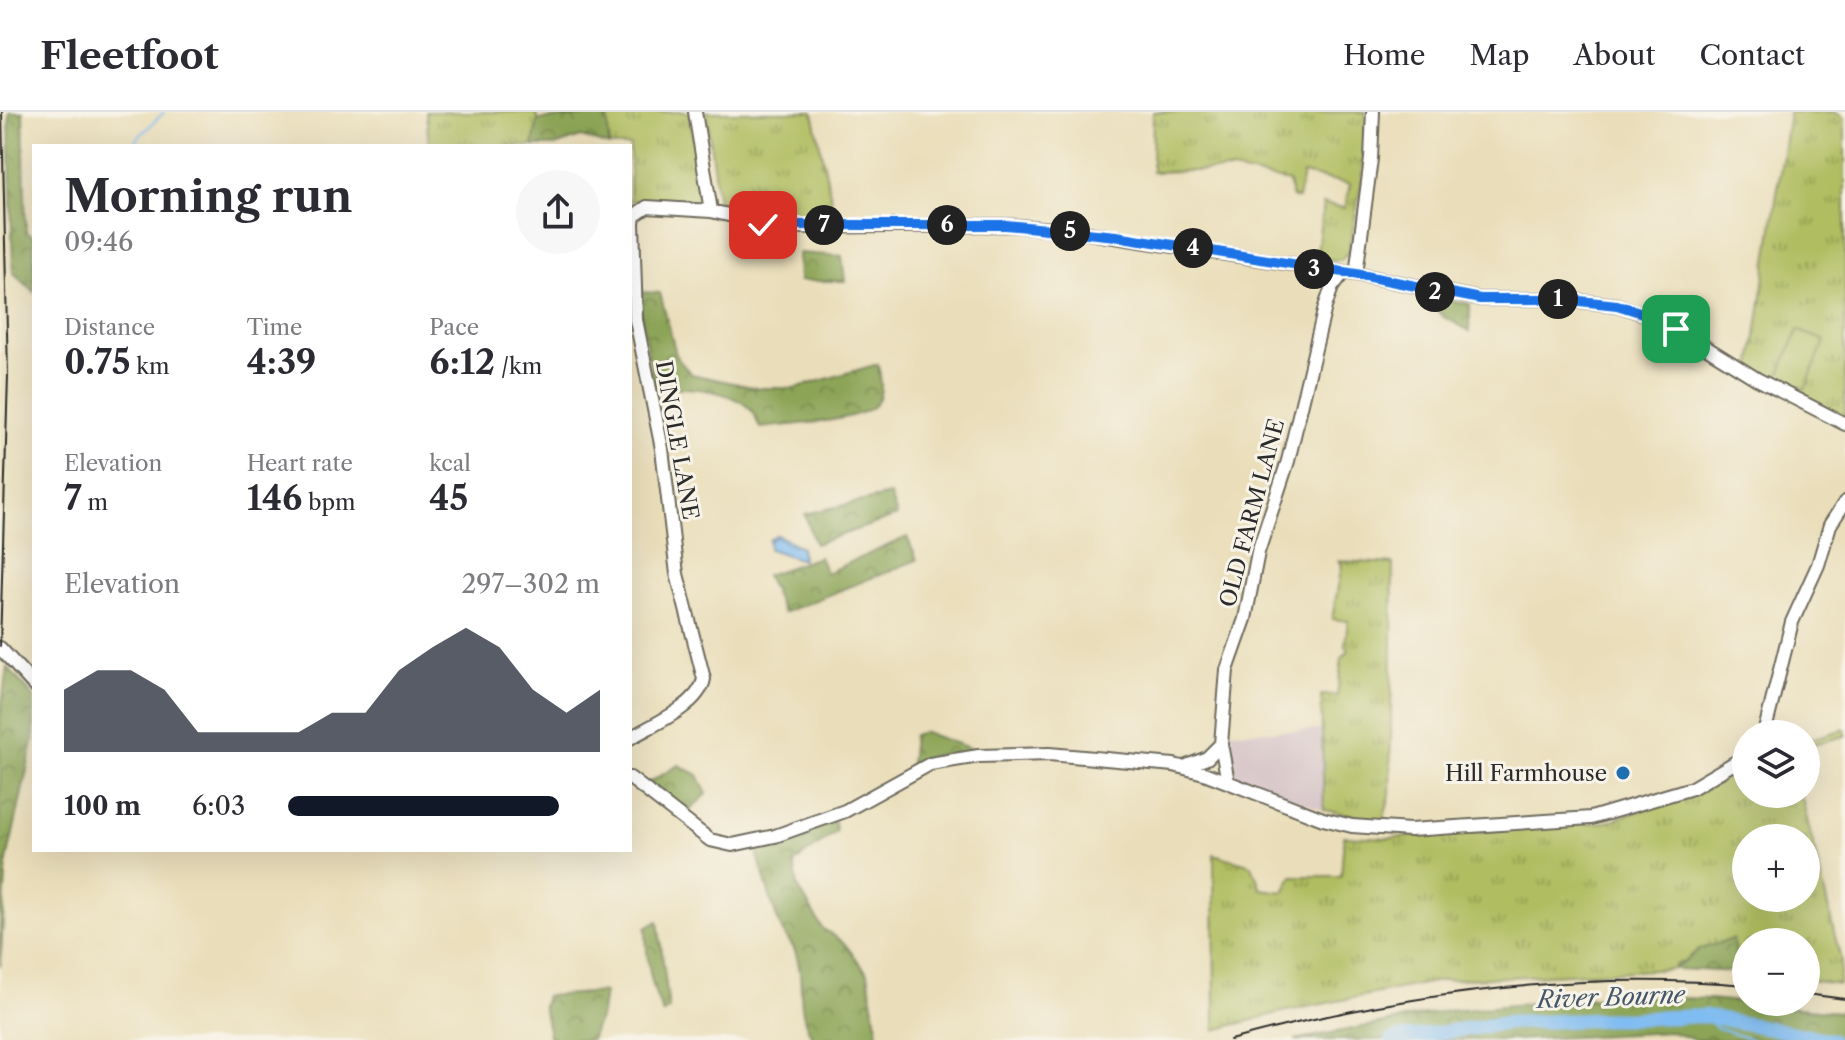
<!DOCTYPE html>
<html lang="en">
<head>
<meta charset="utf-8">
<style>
  :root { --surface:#fff; --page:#f7f7f7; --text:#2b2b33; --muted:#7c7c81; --line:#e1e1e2; --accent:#111827 }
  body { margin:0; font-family:"Libre Caslon Text",serif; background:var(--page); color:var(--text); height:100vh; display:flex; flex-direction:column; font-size:30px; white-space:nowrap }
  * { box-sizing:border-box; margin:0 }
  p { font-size:26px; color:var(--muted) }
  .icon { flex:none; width:44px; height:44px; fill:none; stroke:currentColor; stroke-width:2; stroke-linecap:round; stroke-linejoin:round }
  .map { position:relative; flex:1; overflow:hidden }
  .details { position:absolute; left:32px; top:32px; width:600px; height:708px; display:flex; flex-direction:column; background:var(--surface); border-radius:0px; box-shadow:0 8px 32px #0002 }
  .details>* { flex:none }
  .tools { position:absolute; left:1732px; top:608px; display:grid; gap:16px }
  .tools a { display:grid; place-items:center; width:88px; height:88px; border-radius:50%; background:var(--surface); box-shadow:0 8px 32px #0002; font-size:40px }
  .pin { position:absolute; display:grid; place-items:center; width:68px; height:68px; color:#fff; margin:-34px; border-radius:16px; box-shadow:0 4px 12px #0006 }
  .km { position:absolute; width:40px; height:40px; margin:-20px; border-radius:50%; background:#222; color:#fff; font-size:22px; line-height:40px; text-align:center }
  .round { display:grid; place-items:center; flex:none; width:84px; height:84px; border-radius:42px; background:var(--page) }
  .summary { display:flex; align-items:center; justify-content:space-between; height:136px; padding:0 32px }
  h1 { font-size:44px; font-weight:700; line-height:60px }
  .metrics { display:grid; grid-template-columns:repeat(3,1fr); gap:12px; height:136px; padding:8px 32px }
  .metrics div { display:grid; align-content:center }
  .metrics b { font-size:34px; font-weight:700 }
  .metrics small { font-size:22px; font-weight:400 }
  .metrics p { font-size:22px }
  .chart { height:224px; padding:16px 32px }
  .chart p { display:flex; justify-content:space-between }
  .chart svg { width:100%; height:144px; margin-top:8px; fill:var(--accent); opacity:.7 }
  ul { padding:0 32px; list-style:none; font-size:26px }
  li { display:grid; grid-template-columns:128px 96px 1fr; align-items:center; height:60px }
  li i { height:20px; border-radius:10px; background:var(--accent) }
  header { display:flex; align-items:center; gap:48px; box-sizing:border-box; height:112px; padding:0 40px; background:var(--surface); border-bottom:2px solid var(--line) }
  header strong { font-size:38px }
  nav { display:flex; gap:44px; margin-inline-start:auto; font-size:28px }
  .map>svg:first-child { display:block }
  .industrial { fill:#d2bec3 }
  .grass { fill:url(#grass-tufts); stroke:#6e7446; stroke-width:2; fill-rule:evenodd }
  .forest { fill:url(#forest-crowns); stroke:#5c6840; stroke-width:2 }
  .garden { fill:#b0bd60; stroke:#6e7446; stroke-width:2 }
  .water { fill:url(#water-waves); stroke:#55748e; stroke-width:2 }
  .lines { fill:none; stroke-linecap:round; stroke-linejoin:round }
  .stream { stroke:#7fbcf2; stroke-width:2 }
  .river { stroke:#7fbcf2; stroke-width:14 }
  .minor-casing { stroke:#6e6a5d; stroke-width:16 }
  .minor { stroke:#fff; stroke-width:12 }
  .rail { stroke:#2b2b2b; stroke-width:2 }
  .route-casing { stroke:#fff; stroke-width:16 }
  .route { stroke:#1a73e8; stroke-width:10 }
  .poi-dot { fill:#1f6fb2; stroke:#f7f3e8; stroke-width:3 }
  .labels { text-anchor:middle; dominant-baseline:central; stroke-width:6; stroke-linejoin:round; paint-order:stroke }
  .street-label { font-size:22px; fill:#2b2b2b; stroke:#f7f3e8 }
  .poi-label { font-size:22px; fill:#2b2b2b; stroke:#f7f3e8; text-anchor:end }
  .water-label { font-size:24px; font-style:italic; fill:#445667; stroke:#f7f3e8 }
</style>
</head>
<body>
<header>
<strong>Fleetfoot</strong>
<nav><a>Home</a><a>Map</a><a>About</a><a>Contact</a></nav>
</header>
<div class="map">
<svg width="1845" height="928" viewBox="0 0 1845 928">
  <defs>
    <pattern id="grass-tufts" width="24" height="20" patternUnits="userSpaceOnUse" patternTransform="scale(2)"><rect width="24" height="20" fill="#b0bd60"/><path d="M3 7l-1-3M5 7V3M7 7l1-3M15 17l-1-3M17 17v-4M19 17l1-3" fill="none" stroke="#8f9a4f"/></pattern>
    <pattern id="forest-crowns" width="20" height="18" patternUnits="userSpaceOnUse" patternTransform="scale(2)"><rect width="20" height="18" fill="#8ca456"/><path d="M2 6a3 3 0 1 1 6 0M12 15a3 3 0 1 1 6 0" fill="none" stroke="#738647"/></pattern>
    <pattern id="water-waves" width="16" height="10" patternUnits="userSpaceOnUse" patternTransform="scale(2)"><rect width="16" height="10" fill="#7fbcf2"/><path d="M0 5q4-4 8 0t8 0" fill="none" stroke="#6899c4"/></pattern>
  </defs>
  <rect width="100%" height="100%" fill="#f7f3e8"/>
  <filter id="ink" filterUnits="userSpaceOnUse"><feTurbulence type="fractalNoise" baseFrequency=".0125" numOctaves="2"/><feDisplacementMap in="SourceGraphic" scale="16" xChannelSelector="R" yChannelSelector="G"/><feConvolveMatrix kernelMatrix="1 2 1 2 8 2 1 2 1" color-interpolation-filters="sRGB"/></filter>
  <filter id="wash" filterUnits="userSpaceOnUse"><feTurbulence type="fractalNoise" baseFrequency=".006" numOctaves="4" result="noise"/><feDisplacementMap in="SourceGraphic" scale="32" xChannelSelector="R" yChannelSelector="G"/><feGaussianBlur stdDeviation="1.8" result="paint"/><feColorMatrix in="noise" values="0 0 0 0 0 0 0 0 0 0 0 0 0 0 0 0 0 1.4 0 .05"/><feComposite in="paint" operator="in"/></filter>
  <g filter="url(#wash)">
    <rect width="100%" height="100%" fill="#eadeba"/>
    <path class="industrial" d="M1322,618L1324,698L1232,665L1226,620Z"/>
    <path class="grass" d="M426,0H536L538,8L533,34H429Z
      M626,0H689L704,95L630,89V34H609L607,2Z
      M706,0H813L836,110L751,103L718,90Z
      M1153,0H1366L1363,62L1349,139L1341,148H1316L1323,92L1345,96L1350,72L1303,62L1298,87L1292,85L1289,70L1232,58L1152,60Z
      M1789,0H1834L1845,6V305L1751,258Z
      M1339,449L1393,452L1390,683L1383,709L1324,698L1321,583L1337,584L1342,546L1349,538L1345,532L1348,509L1332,507L1342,453Z
      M1845,617V624L1806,634V628Z
      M1746,652V682H1801L1841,849L1839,872L1806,868V830H1746V861L1740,860L1732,828L1675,853L1674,857L1443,868L1282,900L1215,918L1214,742L1252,753L1261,777L1284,780L1292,764H1341L1344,724L1390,726L1606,710L1705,677ZM1746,726H1806V786H1746Z"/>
    <path class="forest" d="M9,0H23L26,120L34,125V180L13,160Z
      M607,2L609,34L581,25L555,34H533L538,8Z
      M798,141L842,144L845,169H799Z
      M637,180L660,181L677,246L691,262L757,276H795L878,252C880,264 884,279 877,290C864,311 785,312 760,316C757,309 753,298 747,294C724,276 681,274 654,277Z
      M1424,183L1470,192V219L1442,204Z
      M890,383L897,404L815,432L805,402Z
      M907,425L917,448L783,501L766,463L819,445L826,461Z
      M7,555L34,585V626L7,749L0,854V604Z
      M923,620L978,639L936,643L910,653L913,623Z
      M679,653L698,663L707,682L686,702L648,671Z
      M835,710L836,720L794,751L798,775L822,816L844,831L868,862L879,928H815C793,900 807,871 795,839C792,831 785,825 782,818C770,792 764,761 755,734Z
      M658,809L669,897L663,901C651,876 646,844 646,816Z
      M1733,827L1740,860L1674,857L1700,837Z
      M604,880L601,901L591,928H550L543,894L546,884Z
      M1617,884L1710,887L1845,901V928H1695L1671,920L1514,928H1295L1446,899Z"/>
    <path class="garden" d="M1798,218L1825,229L1805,277L1778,266Z"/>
    <path class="water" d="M777,423L801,435L802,448L769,437V428Z"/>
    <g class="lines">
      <path class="stream" d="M130,34L164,0
        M1706,904L1717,916L1753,928"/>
      <path class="river" d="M1392,928L1507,911L1706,904L1831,928"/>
    </g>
  </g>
  <g filter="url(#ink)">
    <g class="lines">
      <defs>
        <path id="minor" d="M695,0L711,99
          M1356,162L1371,47L1373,0
          M0,536L34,573
          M1764,622L1792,510L1818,453L1830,413L1845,390
          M630,626C652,613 699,594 704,567L677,462L662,337L636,208L633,111L634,104L647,95L711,99L780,115L1006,113L1075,119L1356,162L1480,187H1561L1617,193L1662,208L1757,267L1845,312
          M1184,655L1207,646L1221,632
          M630,666L710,728L732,733L775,724L845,699L930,652L979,644L1049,642L1174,653L1204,661L1323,707L1352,714L1410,718L1591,706L1692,676L1746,644
          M1228,670L1221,632L1227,558L1245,507L1258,440L1288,349L1325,195L1332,175L1343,161"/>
      </defs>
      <use href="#minor" class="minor-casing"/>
      <use href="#minor" class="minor"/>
      <path class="rail" d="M0,534L8,263L2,0
        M1806,882L1845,887
        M1230,928C1397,882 1573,859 1746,873"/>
    </g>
  </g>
  <g class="lines" filter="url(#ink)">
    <defs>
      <path id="route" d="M763,113H1006L1116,124L1356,162L1480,187H1561L1617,193L1649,203L1676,217"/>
    </defs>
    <use href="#route" class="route-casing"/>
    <use href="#route" class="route"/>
  </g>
  <circle class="poi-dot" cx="1623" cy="661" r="8"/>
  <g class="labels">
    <g class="street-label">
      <text transform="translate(677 328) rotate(80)">DINGLE LANE</text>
      <text transform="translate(1252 401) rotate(-75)">OLD FARM LANE</text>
    </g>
    <g class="poi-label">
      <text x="1607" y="661">Hill Farmhouse</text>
    </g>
    <g class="water-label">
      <text transform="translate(1611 885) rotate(-2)">River Bourne</text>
    </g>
  </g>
</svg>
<div class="tools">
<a><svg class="icon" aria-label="layers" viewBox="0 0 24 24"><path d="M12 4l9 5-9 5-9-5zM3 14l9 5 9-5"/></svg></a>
<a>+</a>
<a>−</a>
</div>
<div class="pin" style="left:1676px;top:217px;background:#1e9e55"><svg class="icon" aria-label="arrive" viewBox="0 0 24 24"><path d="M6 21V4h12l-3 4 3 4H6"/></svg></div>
<div class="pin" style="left:763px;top:113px;background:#d93025"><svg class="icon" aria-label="check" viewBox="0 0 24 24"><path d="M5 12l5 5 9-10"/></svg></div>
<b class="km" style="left:1558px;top:187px">1</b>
<b class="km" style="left:1435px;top:180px">2</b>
<b class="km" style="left:1314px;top:157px">3</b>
<b class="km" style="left:1193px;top:136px">4</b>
<b class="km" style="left:1070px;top:119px">5</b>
<b class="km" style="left:947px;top:113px">6</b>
<b class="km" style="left:824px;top:113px">7</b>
<section class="details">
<div class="summary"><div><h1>Morning run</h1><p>09:46</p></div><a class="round"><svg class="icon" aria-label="share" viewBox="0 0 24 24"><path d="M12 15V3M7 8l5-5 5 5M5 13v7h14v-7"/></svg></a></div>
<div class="metrics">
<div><p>Distance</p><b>0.75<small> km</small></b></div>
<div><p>Time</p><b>4:39</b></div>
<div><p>Pace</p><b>6:12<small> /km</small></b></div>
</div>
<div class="metrics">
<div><p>Elevation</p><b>7<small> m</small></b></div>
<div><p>Heart rate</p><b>146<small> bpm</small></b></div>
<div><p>kcal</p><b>45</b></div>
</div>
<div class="chart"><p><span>Elevation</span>297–302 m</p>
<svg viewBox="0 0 160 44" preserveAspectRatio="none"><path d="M0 44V25L10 19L20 19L30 25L40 38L50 38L60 38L70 38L80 32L90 32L100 19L110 12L120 6L130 12L140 25L150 32L160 25V44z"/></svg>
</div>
<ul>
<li><b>100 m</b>6:03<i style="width:87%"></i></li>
</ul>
</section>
</div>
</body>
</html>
